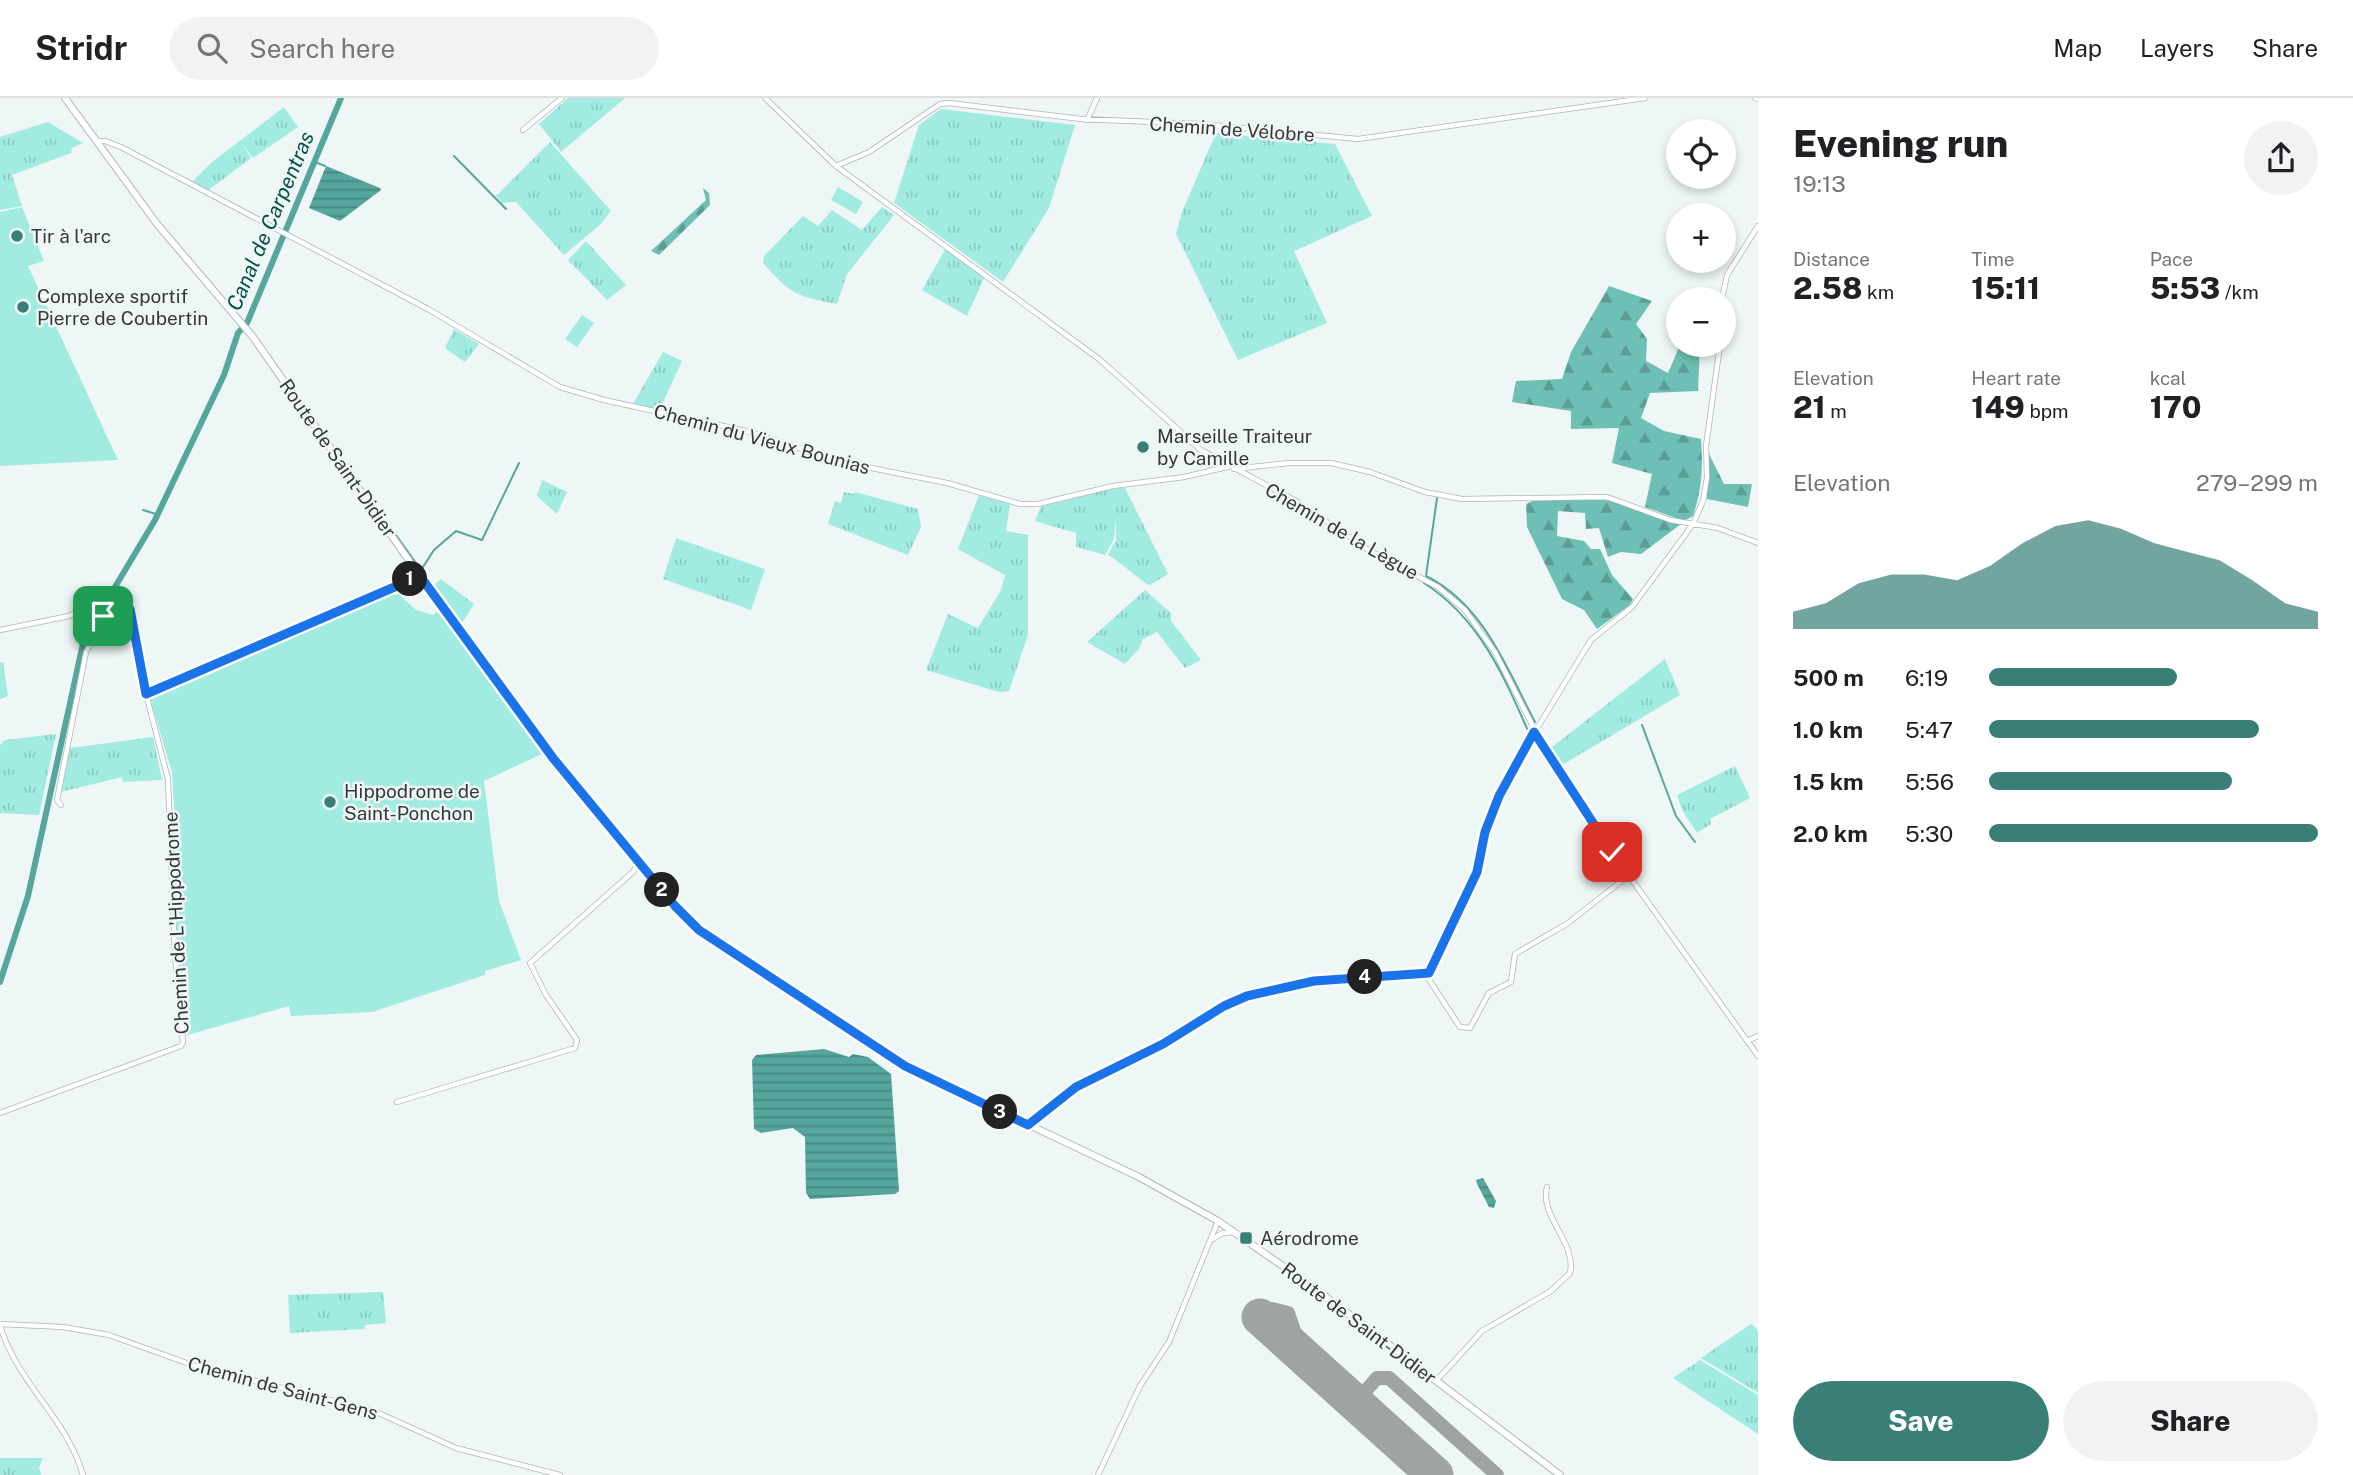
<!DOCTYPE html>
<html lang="en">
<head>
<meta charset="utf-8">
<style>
  :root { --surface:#fff; --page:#f2f2f2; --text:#202124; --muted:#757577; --line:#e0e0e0; --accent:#397f78 }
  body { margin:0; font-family:"Public Sans",sans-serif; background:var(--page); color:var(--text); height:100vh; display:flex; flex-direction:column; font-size:26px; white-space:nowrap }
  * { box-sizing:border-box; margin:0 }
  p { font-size:23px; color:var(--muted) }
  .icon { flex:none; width:38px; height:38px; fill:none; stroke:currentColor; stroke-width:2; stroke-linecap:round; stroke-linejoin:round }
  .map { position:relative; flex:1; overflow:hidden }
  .side { display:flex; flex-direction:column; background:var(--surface); width:595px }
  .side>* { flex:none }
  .buttons { position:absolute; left:1666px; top:21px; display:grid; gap:14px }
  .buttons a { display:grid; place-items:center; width:70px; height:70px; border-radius:50%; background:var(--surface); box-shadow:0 4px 10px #0003; font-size:35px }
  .pin { position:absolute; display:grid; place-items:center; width:60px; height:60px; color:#fff; margin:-30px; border-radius:14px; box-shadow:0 4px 10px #0006 }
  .km { position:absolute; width:35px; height:35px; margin:-18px; border-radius:50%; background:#222; color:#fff; font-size:19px; line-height:35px; text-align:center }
  .round { display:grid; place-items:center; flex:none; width:74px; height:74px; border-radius:37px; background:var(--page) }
  .headline { display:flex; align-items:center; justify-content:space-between; height:119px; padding:0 35px }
  h1 { font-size:38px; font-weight:800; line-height:52px }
  .stats { display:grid; grid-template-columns:repeat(3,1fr); gap:10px; height:119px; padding:7px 35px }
  .stats div { display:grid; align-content:center }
  .stats b { font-size:30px; font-weight:800 }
  .stats small { font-size:19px; font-weight:400 }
  .stats p { font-size:19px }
  .chart { height:196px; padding:14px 35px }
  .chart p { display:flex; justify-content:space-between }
  .chart svg { width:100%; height:126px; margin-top:7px; fill:var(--accent); opacity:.7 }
  .cta { display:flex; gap:14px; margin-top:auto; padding:14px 35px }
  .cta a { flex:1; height:80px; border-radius:42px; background:var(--accent); color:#fff; font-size:28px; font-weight:800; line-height:80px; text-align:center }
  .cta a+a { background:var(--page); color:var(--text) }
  ul { padding:0 35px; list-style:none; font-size:23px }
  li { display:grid; grid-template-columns:112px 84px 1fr; align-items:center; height:52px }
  li i { height:18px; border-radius:9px; background:var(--accent) }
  header { display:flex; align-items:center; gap:42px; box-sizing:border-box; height:98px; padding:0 35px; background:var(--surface); border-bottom:2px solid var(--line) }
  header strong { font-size:33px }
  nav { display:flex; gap:38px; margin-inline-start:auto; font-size:24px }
  .search { width:490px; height:63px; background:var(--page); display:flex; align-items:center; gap:18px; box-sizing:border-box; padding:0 24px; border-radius:38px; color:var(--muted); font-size:26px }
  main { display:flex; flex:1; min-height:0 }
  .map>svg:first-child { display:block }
  .grass { fill:url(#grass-tufts) }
  .forest { fill:url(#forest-firs) }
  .pitch { fill:#a2ebe2 }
  .water { fill:url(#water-rules) }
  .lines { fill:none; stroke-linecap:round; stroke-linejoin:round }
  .stream { stroke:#55a69d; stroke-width:2 }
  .canal { stroke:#55a69d; stroke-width:6 }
  .taxiway { stroke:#9da4a2; stroke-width:14 }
  .runway { stroke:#9da4a2; stroke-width:37 }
  .street-casing { stroke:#afb6b5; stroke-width:6 }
  .secondary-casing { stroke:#afb6b5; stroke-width:8 }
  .street { stroke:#fff; stroke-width:4.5 }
  .secondary { stroke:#fff; stroke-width:6 }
  .route-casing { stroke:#fff; stroke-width:14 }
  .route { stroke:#1a73e8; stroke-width:9 }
  .poi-dot { fill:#397f78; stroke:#eef7f5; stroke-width:2.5 }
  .labels { text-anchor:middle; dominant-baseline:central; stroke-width:5; stroke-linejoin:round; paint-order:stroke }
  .street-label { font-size:19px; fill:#353838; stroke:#eef7f5 }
  .poi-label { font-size:19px; fill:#353838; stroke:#eef7f5; text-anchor:start }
  .water-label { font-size:21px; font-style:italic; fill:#04504a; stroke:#eef7f5 }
</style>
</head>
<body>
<header>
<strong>Stridr</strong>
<div class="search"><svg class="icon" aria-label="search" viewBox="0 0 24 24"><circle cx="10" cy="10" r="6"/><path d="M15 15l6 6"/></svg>Search here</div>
<nav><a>Map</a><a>Layers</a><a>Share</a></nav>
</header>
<main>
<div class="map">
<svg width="1758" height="1377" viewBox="0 0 1758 1377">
  <defs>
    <pattern id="grass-tufts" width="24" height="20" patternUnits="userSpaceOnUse" patternTransform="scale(1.75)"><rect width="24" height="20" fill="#a2ebe2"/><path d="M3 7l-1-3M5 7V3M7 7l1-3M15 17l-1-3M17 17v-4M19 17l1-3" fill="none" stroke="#8ccac3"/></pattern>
    <pattern id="forest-firs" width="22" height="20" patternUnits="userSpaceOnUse" patternTransform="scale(1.75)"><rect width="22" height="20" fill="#6ebfb5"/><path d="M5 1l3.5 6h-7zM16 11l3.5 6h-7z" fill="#5b9c94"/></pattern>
    <pattern id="water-rules" width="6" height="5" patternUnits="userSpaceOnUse" patternTransform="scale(1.75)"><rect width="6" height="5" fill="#55a69d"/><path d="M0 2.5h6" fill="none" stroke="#478881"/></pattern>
  </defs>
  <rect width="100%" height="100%" fill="#eef7f5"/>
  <path class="grass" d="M568,0H625L561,54L539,26Z
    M284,9L298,29L253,60L242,45L251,60L206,94L191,85L212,64Z
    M941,11L1075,27L1049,110L1003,184L894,105L919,27Z
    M48,24L83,45L72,50L71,55L12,77L22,108L0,112V39Z
    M1216,35L1335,46L1372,118L1294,153L1327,225L1238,262L1176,136L1182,114Z
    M550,44L611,113L600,127L564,157L516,104L502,105L496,98Z
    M882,109L894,117L847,176L837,206C796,198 790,196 763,165L764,158L803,118L818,128L832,112L862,132Z
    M586,143L626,187L607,202L568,162Z
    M946,150L985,178L967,218L922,192Z
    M454,231L479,246L465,264L445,250Z
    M663,254L682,263L659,313L633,306Z
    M542,382L567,394L557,416L537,398Z
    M1117,390H1125L1168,476L1150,487C1141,484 1121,464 1108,457L1116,442V420L1114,441L1105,457L1076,449V435L1035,423L1041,408Z
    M844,394L854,396L855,394L918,411L921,429L908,457L828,426L835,403L841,405Z
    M979,397L1010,406L1006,433L1028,437V537L1009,593L999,594L926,572L948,516L978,530L1001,492L1005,477L958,451Z
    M676,440L765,471L751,512L663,481Z
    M441,481L474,506L460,528L432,489Z
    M1145,492L1171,515V523L1201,562L1185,570L1157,534L1143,541L1139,551L1125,566L1087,544Z
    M1665,561L1680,597L1562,667L1552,649Z
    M3,564L8,598L0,601V565Z
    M56,636L39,717L0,715V647L5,642Z
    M153,639L162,682L123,684L122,679L61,694L70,650Z
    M1735,668L1750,700L1710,721L1711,726L1697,735L1682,712L1677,697Z
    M383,1194L386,1225L365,1227V1231L290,1235L288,1197Z
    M1751,1226L1758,1232V1295L1701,1260Z
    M1700,1262L1758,1297V1336L1673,1280Z
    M0,1360H43L39,1370L41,1377H0Z"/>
  <path class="forest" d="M703,90L709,95L710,107L659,157L651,153L706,102Z
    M1609,188L1652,203L1636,226L1647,241L1646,263L1668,275L1680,247H1700L1698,293L1650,295L1641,320L1664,333L1701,341C1703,369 1702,391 1693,418L1684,423L1645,409L1652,376L1612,365L1619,330L1571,331V313L1512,304L1516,283L1562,281L1571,254Z
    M1709,356L1724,386H1752L1748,409L1707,401Z
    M1590,399L1624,406L1681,426L1641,456L1621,454L1608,459L1599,430L1586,431L1585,415L1558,413L1557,438L1584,443L1591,451H1600L1612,477L1633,501L1630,507L1597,531L1584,512L1562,501L1527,429L1526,406L1537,401Z"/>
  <path class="pitch" d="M838,89L863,104L856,116L831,102Z
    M22,109L44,163L28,168L118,362L0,368V114Z
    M582,217L594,225L577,249L565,241Z
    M392,490L416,512L433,517L438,513L544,655L484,683L499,803L521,862L485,873V877L372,914L291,918L289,908L184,938L176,812L180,810L172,674L150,601L154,596Z"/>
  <path class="water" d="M326,68L380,90L381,92L340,123L309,110Z
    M824,951L849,959L853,956L868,959L891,976L899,1093L895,1096L810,1101L806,1095L805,1039L793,1030L761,1035L754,1031L752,962L756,957Z
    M1483,1080L1496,1103L1494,1110L1489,1109L1477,1086L1476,1082Z"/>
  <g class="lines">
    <path class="stream" d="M454,58L506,111
      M315,64L325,68
      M1437,400L1426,478C1484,507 1507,571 1535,624
      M375,408L421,472L434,452L456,433L482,442L519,365
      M143,412L156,416
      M1424,485C1479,520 1504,578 1529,635
      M1642,627L1676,718L1695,744
      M1539,633L1560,666"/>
    <path class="canal" d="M0,884L28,798L84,541L155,422L224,277L238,235L247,225L341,0"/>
    <path class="taxiway" d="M1264,1223L1267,1215L1272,1211L1288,1215L1303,1259
      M1355,1305L1377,1280H1389L1497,1377"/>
    <path class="runway" d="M1260,1219L1435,1377"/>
    <defs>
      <path id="street" d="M765,0L836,68L1099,261L1201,352L1296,403L1370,453L1438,489L1465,512L1495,554L1544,650L1612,754L1758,958
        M1755,0L1758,1
        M1087,22L1097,0
        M523,32L562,0
        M96,43H105L121,49L428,211L560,289L604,302L746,333L846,365L947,385L1020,406H1038L1113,388L1184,379L1227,369
        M836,68L869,54L940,6L949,5L1081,21L1201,26L1358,41L1645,0
        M1722,201L1727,177L1758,128
        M1234,371L1289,365H1331L1370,374L1425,394L1462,401L1607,399L1670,422L1718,430L1758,445
        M0,532L69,518L97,503L130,511L146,596L168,681L175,858L183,944L181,948L0,1015
        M146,596L420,478
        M61,707L57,702L86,554L110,509
        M1428,880L1460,929L1470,930L1489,895L1511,884L1515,856L1568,825L1628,778
        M1747,943L1758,938
        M397,1004L575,950L577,942L546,897L530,865L633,774L639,764
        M1029,1026L1075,989L1163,946L1224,908L1247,898L1314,883L1429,875L1477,774L1485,734L1499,698L1525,650L1591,542L1632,509L1693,426L1703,403L1707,380L1706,348L1720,247
        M1213,1141L1223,1135L1234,1134
        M0,1226L63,1229L109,1237L195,1268L374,1313L456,1350L560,1377
        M0,1227C16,1284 67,1320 83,1377
        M1436,1283L1482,1233L1551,1193L1570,1175C1577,1145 1539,1118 1547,1089
        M1098,1377L1140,1288L1169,1244L1218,1123"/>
      <path id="secondary" d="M65,0L157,126L253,239L440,507L531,631L675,808L699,832L905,968L1139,1079L1218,1123L1313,1189L1560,1377"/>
    </defs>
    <use href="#street" class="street-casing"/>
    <use href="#secondary" class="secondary-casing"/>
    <use href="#street" class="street"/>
    <use href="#secondary" class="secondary"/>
  </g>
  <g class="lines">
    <defs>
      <path id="route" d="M103,518L110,509L121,508L130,511L146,596L420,478L553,660L675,808L699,832L905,968L1028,1027L1076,989L1163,946L1224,908L1247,898L1314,883L1429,875L1477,774L1485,734L1499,698L1534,634L1612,754"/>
    </defs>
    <use href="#route" class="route-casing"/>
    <use href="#route" class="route"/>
  </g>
  <g class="poi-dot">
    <circle cx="17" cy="138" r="7"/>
    <circle cx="23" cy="209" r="7"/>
    <circle cx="1143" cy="349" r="7"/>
    <circle cx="330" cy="704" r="7"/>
    <rect x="1239" y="1133" width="14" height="14" rx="3.5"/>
  </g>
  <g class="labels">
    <g class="street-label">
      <text transform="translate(1232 31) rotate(4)">Chemin de Vélobre</text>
      <text transform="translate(762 341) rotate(15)">Chemin du Vieux Bounias</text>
      <text transform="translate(338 360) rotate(55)">Route de Saint-Didier</text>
      <text transform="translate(1342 433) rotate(30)">Chemin de la Lègue</text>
      <text transform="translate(176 825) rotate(-93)">Chemin de L'Hippodrome</text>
      <text transform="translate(1359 1225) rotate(37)">Route de Saint-Didier</text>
      <text transform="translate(283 1290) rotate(15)">Chemin de Saint-Gens</text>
    </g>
    <g class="poi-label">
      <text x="31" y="138">Tir à l'arc</text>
      <text x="37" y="198">Complexe sportif<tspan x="37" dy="22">Pierre de Coubertin</tspan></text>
      <text x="1157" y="338">Marseille Traiteur<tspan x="1157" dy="22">by Camille</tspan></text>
      <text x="344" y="693">Hippodrome de<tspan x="344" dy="22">Saint-Ponchon</tspan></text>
      <text x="1260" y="1140">Aérodrome</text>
    </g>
    <g class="water-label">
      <text transform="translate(270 123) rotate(-67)">Canal de Carpentras</text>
    </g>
  </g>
</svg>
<div class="buttons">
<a><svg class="icon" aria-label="locate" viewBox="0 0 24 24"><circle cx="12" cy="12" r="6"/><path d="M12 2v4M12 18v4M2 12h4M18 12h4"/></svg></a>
<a>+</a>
<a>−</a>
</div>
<div class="pin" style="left:103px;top:518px;background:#1e9e55"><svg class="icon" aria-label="arrive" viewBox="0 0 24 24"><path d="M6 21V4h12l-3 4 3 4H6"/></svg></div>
<div class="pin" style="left:1612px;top:754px;background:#d93025"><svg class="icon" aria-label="check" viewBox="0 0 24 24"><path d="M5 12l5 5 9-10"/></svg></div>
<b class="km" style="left:410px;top:481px">1</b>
<b class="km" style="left:662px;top:792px">2</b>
<b class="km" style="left:1000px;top:1014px">3</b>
<b class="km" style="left:1365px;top:879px">4</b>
</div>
<section class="side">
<div class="headline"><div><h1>Evening run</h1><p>19:13</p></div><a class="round"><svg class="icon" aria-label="share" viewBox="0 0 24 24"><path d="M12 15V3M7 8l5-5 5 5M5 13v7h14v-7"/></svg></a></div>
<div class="stats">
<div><p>Distance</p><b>2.58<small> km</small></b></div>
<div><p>Time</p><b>15:11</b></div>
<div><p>Pace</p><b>5:53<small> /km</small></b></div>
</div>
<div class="stats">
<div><p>Elevation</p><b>21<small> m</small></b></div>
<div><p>Heart rate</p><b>149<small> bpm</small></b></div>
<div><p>kcal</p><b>170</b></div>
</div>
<div class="chart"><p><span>Elevation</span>279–299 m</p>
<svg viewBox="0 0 160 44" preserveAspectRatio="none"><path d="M0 44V38L10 35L20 28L30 25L40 25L50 27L60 22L70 14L80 8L90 6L100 9L110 14L120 17L130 20L140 27L150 35L160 38V44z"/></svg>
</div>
<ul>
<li><b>500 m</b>6:19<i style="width:57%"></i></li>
<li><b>1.0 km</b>5:47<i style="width:82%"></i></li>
<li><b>1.5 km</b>5:56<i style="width:74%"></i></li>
<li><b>2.0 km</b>5:30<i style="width:100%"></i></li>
</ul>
<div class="cta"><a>Save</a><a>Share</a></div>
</section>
</main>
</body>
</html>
